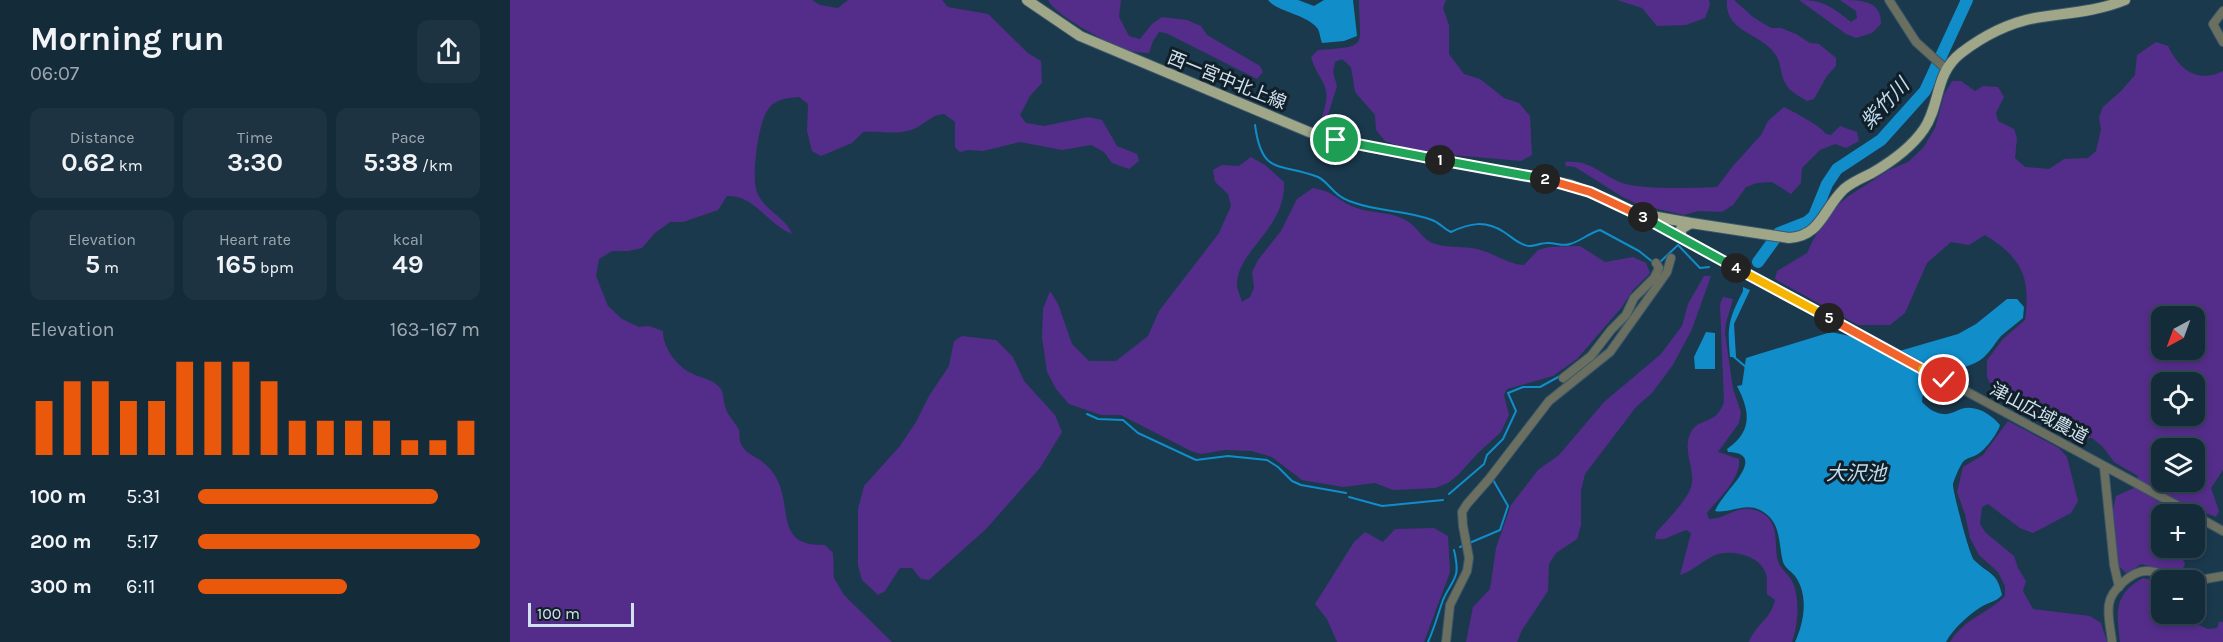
<!DOCTYPE html>
<html lang="en">
<head>
<meta charset="utf-8">
<style>
  :root { --surface:#142b3a; --page:#1d3342; --text:#f1f3f6; --muted:#9da7af; --line:#334754; --accent:#ea580c }
  body { margin:0; font-family:Karla,"Noto Sans JP",sans-serif; background:var(--page); color:var(--text); height:100vh; display:flex; flex-direction:column; font-size:22px; white-space:nowrap }
  * { box-sizing:border-box; margin:0 }
  p { font-size:20px; color:var(--muted) }
  .icon { flex:none; width:33px; height:33px; fill:none; stroke:currentColor; stroke-width:2; stroke-linecap:round; stroke-linejoin:round }
  .map { position:relative; flex:1; overflow:hidden }
  .drawer { display:flex; flex-direction:column; background:var(--surface); width:510px }
  .drawer>* { flex:none }
  .needle { width:39px; rotate:221deg }
  .buttons { position:absolute; left:1641px; top:306px; display:grid; gap:12px }
  .buttons a { display:grid; place-items:center; width:54px; height:54px; border-radius:12px; background:var(--surface); box-shadow:0 3px 9px #0003,0 0 0 2px var(--line); font-size:30px }
  .scale { position:absolute; left:18px; bottom:15px; width:106px; box-sizing:border-box; padding-left:6px; border:3px solid #d1e2ef; border-top:0; font-size:16px; line-height:21px; white-space:nowrap; color:#d1e2ef; -webkit-text-stroke:4px #111f28; paint-order:stroke }
  .pin { position:absolute; display:grid; place-items:center; width:51px; height:51px; color:#fff; margin:-26px; border:3px solid #fff; border-radius:50%; box-shadow:0 2px 6px #0007 }
  .km { position:absolute; width:30px; height:30px; margin:-15px; border-radius:50%; background:#222; color:#fff; font-size:16px; line-height:30px; text-align:center }
  .round { display:grid; place-items:center; flex:none; width:63px; height:63px; border-radius:12px; background:var(--page) }
  .head { display:flex; align-items:center; justify-content:space-between; height:102px; padding:0 30px }
  h1 { font-size:33px; font-weight:700; line-height:45px }
  .metrics { display:grid; grid-template-columns:repeat(3,1fr); gap:9px; height:102px; padding:6px 30px }
  .metrics div { display:grid; align-content:center; border-radius:12px; background:var(--page); text-align:center }
  .metrics b { font-size:26px; font-weight:700 }
  .metrics small { font-size:16px; font-weight:400 }
  .metrics p { font-size:16px }
  .chart { height:168px; padding:12px 30px }
  .chart p { display:flex; justify-content:space-between }
  .chart svg { width:100%; height:108px; margin-top:6px; stroke:var(--accent); stroke-width:6 }
  ul { padding:0 30px; list-style:none; font-size:20px }
  li { display:grid; grid-template-columns:96px 72px 1fr; align-items:center; height:45px }
  li i { height:15px; border-radius:8px; background:var(--accent) }
  main { display:flex; flex:1; min-height:0 }
  .map>svg:first-child { display:block }
  .green { fill:#542d8a; fill-rule:evenodd }
  .water { fill:#118dca }
  .lines { fill:none; stroke-linecap:round; stroke-linejoin:round }
  .stream { stroke:#118dca; stroke-width:2 }
  .river { stroke:#118dca; stroke-width:12 }
  .minor-casing { stroke:#3b576a; stroke-width:10 }
  .major-casing { stroke:#3b576a; stroke-width:12 }
  .minor { stroke:#6b6f60; stroke-width:8 }
  .major { stroke:#a0a789; stroke-width:10 }
  .split-1-casing { stroke:#fff; stroke-width:12 }
  .split-2-casing { stroke:#fff; stroke-width:12 }
  .split-3-casing { stroke:#fff; stroke-width:12 }
  .split-4-casing { stroke:#fff; stroke-width:12 }
  .split-5-casing { stroke:#fff; stroke-width:12 }
  .split-6-casing { stroke:#fff; stroke-width:12 }
  .split-7-casing { stroke:#fff; stroke-width:12 }
  .split-1 { stroke:#22a559; stroke-width:8 }
  .split-2 { stroke:#22a559; stroke-width:8 }
  .split-3 { stroke:#f0652b; stroke-width:8 }
  .split-4 { stroke:#22a559; stroke-width:8 }
  .split-5 { stroke:#f5b400; stroke-width:8 }
  .split-6 { stroke:#f0652b; stroke-width:8 }
  .split-7 { stroke:#f5b400; stroke-width:8 }
  .labels { text-anchor:middle; dominant-baseline:central; stroke-width:6; stroke-linejoin:round; paint-order:stroke }
  .street-label { font-size:18px; fill:#d1e2ef; stroke:#111f28 }
  .water-label { font-size:20px; font-style:italic; fill:#c1dcef; stroke:#111f28 }
</style>
</head>
<body>
<main>
<section class="drawer">
<div class="head"><div><h1>Morning run</h1><p>06:07</p></div><a class="round"><svg class="icon" aria-label="share" viewBox="0 0 24 24"><path d="M12 15V3M7 8l5-5 5 5M5 13v7h14v-7"/></svg></a></div>
<div class="metrics">
<div><p>Distance</p><b>0.62<small> km</small></b></div>
<div><p>Time</p><b>3:30</b></div>
<div><p>Pace</p><b>5:38<small> /km</small></b></div>
</div>
<div class="metrics">
<div><p>Elevation</p><b>5<small> m</small></b></div>
<div><p>Heart rate</p><b>165<small> bpm</small></b></div>
<div><p>kcal</p><b>49</b></div>
</div>
<div class="chart"><p><span>Elevation</span>163–167 m</p>
<svg viewBox="0 0 160 44" preserveAspectRatio="none"><path d="M5 44V22M15 44V14M25 44V14M35 44V22M45 44V22M55 44V6M65 44V6M75 44V6M85 44V14M95 44V30M105 44V30M115 44V30M125 44V30M135 44V38M145 44V38M155 44V30"/></svg>
</div>
<ul>
<li><b>100 m</b>5:31<i style="width:85%"></i></li>
<li><b>200 m</b>5:17<i style="width:100%"></i></li>
<li><b>300 m</b>6:11<i style="width:53%"></i></li>
</ul>
</section>
<div class="map">
<svg width="1713" height="642" viewBox="0 0 1713 642">
  <rect width="100%" height="100%" fill="#1a394d"/>
  <path class="green" d="M0,0H302L310,5L328,8L338,0H432L438,7L478,14L518,53L531,61L532,83L520,96L510,115L516,123L534,126L578,117L592,120L607,146L627,154L629,161L619,169L602,163L594,152L581,145L552,150L510,142L473,151L458,150L450,152L445,147V122L434,114C420,115 413,126 401,130C386,135 369,131 353,132L342,143L311,156L302,151L297,131L298,104L289,97C277,98 264,99 257,111C248,125 241,177 247,192C254,211 276,217 282,234C258,225 244,194 217,196L208,210L173,222H160L145,233L132,248L118,251H102L89,259L86,276L98,306L112,319L129,327L139,326L153,331C153,348 167,367 183,374C194,379 203,379 211,389C214,394 213,400 215,406C217,415 225,422 229,430C230,434 229,440 231,444C235,454 248,457 255,464C291,495 256,547 315,545L323,553L324,578L334,595L382,642H0Z
    M538,0H611L609,17L619,36L630,39L642,24L652,17L677,20L691,26L697,35L750,66L753,72L747,79L656,33L649,32L643,41L639,53C633,53 627,52 621,51C603,46 545,16 538,0Z
    M849,0H936L933,8L939,25V54L954,74L970,79L994,98L1009,103L1020,116L1022,155L1011,161L943,155L895,148L875,141L866,130L865,115L845,92L841,67L832,59L825,62L823,72L827,86L817,118L812,116C824,83 809,84 801,57L808,50C861,47 849,46 849,0Z
    M1107,0H1199L1200,5L1195,18L1176,25L1147,26L1132,8Z
    M1217,0H1224L1243,17L1261,28H1271L1286,34L1300,43L1309,44L1326,58V66L1317,76L1304,99L1297,101C1282,92 1274,88 1271,70C1270,66 1269,60 1267,57C1253,32 1214,34 1217,0Z
    M1289,0C1314,0 1322,7 1341,22L1347,18L1346,11L1330,0C1350,0 1372,0 1371,24L1362,33L1346,38L1336,34Z
    M1646,42L1658,46C1669,69 1687,84 1713,71V470L1701,488L1709,511L1706,517L1688,510L1683,514H1652V548H1665L1675,563L1673,569L1653,570L1631,564L1617,574L1609,566L1603,509L1606,496L1624,488L1628,476L1604,462L1593,447L1582,438L1562,439L1504,407L1485,392L1477,377V360L1493,339L1515,320C1521,277 1512,258 1475,235L1459,245L1441,242L1417,263L1395,313L1380,325H1348L1265,279L1267,271L1297,253L1304,238L1324,209L1337,197L1379,170L1398,162L1413,148L1425,128L1434,95L1442,81H1451L1465,91L1473,86L1488,87L1494,97L1486,113L1488,121L1504,129L1507,138L1505,158L1515,167L1539,169L1554,159L1578,158L1586,151L1591,129L1589,117L1593,107L1611,91L1625,75L1627,55ZM1652,316H1684V350H1652ZM1652,382H1684V416H1652ZM1652,448H1684V482H1652Z
    M1274,107C1284,112 1311,126 1316,134L1321,135L1330,126L1347,132L1349,141L1336,148L1325,144L1310,150L1292,168L1291,183L1281,194L1262,182L1247,183L1236,187L1223,205L1212,212L1188,211L1174,215L1127,204L1111,196L1065,167L1056,166L1055,162C1082,160 1091,175 1112,183C1133,190 1184,188 1207,187L1223,166L1251,135L1258,121Z
    M741,157L755,165L774,182C776,229 728,249 727,284C727,290 731,297 732,302L740,297L744,288L742,272L748,260L771,231L787,199L803,188C823,191 827,200 844,207C861,214 881,211 897,221C908,227 913,241 925,244C938,248 954,246 967,249C984,253 997,264 1014,265L1028,250L1039,247L1070,246L1095,262L1123,257L1136,263L1140,273L1123,290L1112,307L1067,359L1043,376L997,389L994,395L999,415L991,432L968,453L948,475L938,483L925,488L883,490L865,483L833,487L792,480L762,457L742,451L715,450L691,454L681,451L611,415H591L559,404L546,389L537,372L532,337L533,309L540,291L548,304L562,344L579,361H606L638,336L649,311L709,233L721,206L718,194L705,182L703,170L712,165L729,166Z
    M1194,276H1201L1182,329L1163,365L1142,393L1126,407L1075,474L1071,490V525L1067,539L1046,553L1039,564L1038,591L1012,630L1007,642H956L963,607L980,589L986,548L1001,505L1028,470L1049,455L1094,402L1151,354L1172,326L1178,304Z
    M1213,297L1223,299L1216,323L1215,333L1223,389L1231,412L1229,423L1208,452L1229,459C1231,479 1209,498 1197,513L1199,519C1218,519 1227,503 1248,511C1273,521 1262,547 1269,564C1273,571 1280,576 1283,583C1290,600 1288,625 1282,642H1239C1245,625 1261,619 1265,600L1257,594C1256,588 1258,580 1256,574C1251,555 1219,548 1203,556C1191,562 1183,571 1170,575L1181,533L1176,530L1154,539H1145L1146,533C1156,521 1180,498 1182,483C1184,466 1172,449 1181,432C1189,417 1206,426 1214,402L1210,304Z
    M452,336L486,340L503,357L514,381L545,415L552,432L530,468L476,529L419,580L411,579L402,568H390L375,591L368,595L352,580L348,565V509L354,486L390,446L406,422L419,396L439,366L444,341Z
    M1498,421L1549,448L1557,457L1568,501L1561,513L1523,533L1510,528L1478,504L1472,507L1470,524L1476,533L1504,556L1508,568L1516,581L1513,591L1523,609L1580,616L1591,623L1597,642H1440C1455,618 1477,614 1495,596V586L1488,572L1469,555L1460,538L1455,514L1447,492L1453,467L1473,455Z
    M924,528L938,536L940,572L914,642H827L817,619L805,604L844,542L855,532L873,542L885,529Z
    M1633,578L1651,582L1652,614H1684L1685,611L1686,624L1698,629L1707,628L1709,622H1713V642H1610C1606,612 1604,594 1633,578Z"/>
  <path class="water" d="M758,0H788L804,6L814,0H843L847,36L834,41L812,43C810,38 810,33 808,29C797,14 767,12 758,0Z
    M1233,287L1240,290L1224,324L1226,357H1220C1217,325 1219,319 1233,291Z
    M1497,299H1507L1514,307L1513,318C1506,324 1498,330 1491,336C1485,343 1480,352 1473,358C1454,373 1413,371 1412,402C1418,408 1424,413 1433,414C1439,415 1446,411 1451,409C1465,404 1481,414 1490,425C1488,433 1475,450 1468,454C1464,457 1459,457 1455,460C1451,462 1444,480 1443,484C1442,489 1460,557 1464,560C1479,575 1487,571 1492,595C1486,602 1479,602 1471,607C1458,615 1443,629 1436,642H1285C1294,623 1299,595 1285,576C1281,571 1275,568 1273,562C1268,543 1272,521 1250,510C1234,502 1220,514 1205,511C1207,506 1210,502 1213,498C1221,486 1256,453 1218,452L1217,449C1243,431 1240,411 1227,386L1232,385L1236,358L1321,332L1349,338L1379,354L1448,334L1466,324Z
    M1196,332L1205,333V369H1185L1184,357Z"/>
  <g class="lines">
    <path class="stream" d="M745,125C752,177 770,162 808,177C816,181 819,187 825,192C830,197 838,201 845,203C870,212 897,210 922,220C930,223 934,229 941,232C960,223 975,220 994,232C1002,237 1009,245 1019,246C1025,246 1031,243 1037,243C1044,242 1053,247 1060,244C1071,241 1079,233 1090,230L1129,251L1144,263
      M1149,263L1168,245L1190,268L1199,267
      M1223,356L1237,368
      M577,414L588,419L613,420L628,433L686,460L718,456L757,460L768,467L782,481L791,485L836,493
      M939,494L974,464L977,455L993,439L1006,411L998,393L1013,387H1030L1050,376
      M839,497L872,506L933,500
      M950,547L990,530L998,506L982,478
      M918,642C924,629 928,614 933,600C943,577 951,580 944,550"/>
    <path class="river" d="M1248,262L1269,233L1297,222L1304,216L1317,184L1327,169L1371,140L1415,91L1457,0"/>
    <defs>
      <path id="minor" d="M1379,0L1406,42L1436,69
        M1713,11L1703,24L1713,42
        M1171,237L1683,514
        M1053,378L1081,356L1101,330L1116,315L1124,298L1144,278L1149,268L1146,263
        M1594,467L1604,565L1609,587
        M1684,515L1713,531
        M1684,581L1713,576
        M936,642L940,605L957,571L959,558L953,526L952,512L957,504L979,479L1039,401L1100,352L1157,272L1161,258
        M1602,642C1601,630 1597,616 1599,604C1601,590 1622,571 1636,571C1650,571 1664,579 1677,580"/>
      <path id="major" d="M517,0L570,36L799,132L826,140L1061,185L1104,202L1171,237V229L1181,223L1279,238C1311,236 1313,209 1334,189C1342,182 1352,178 1362,173C1381,162 1401,148 1414,129C1431,104 1424,74 1451,53C1472,37 1499,23 1525,18C1555,13 1586,12 1615,0
        M1136,215L1181,223"/>
    </defs>
    <use href="#minor" class="minor-casing"/>
    <use href="#major" class="major-casing"/>
    <use href="#minor" class="minor"/>
    <use href="#major" class="major"/>
  </g>
  <g class="lines">
    <defs>
      <path id="split-1" d="M826,140L930,160"/>
      <path id="split-2" d="M930,160L1035,179"/>
      <path id="split-3" d="M1035,179L1080,192L1133,217"/>
      <path id="split-4" d="M1133,217L1226,268"/>
      <path id="split-5" d="M1226,268L1319,318"/>
      <path id="split-6" d="M1319,318L1412,369"/>
      <path id="split-7" d="M1412,369L1434,380"/>
    </defs>
    <use href="#split-1" class="split-1-casing"/>
    <use href="#split-2" class="split-2-casing"/>
    <use href="#split-3" class="split-3-casing"/>
    <use href="#split-4" class="split-4-casing"/>
    <use href="#split-5" class="split-5-casing"/>
    <use href="#split-6" class="split-6-casing"/>
    <use href="#split-7" class="split-7-casing"/>
    <use href="#split-1" class="split-1"/>
    <use href="#split-2" class="split-2"/>
    <use href="#split-3" class="split-3"/>
    <use href="#split-4" class="split-4"/>
    <use href="#split-5" class="split-5"/>
    <use href="#split-6" class="split-6"/>
    <use href="#split-7" class="split-7"/>
  </g>
  <g class="labels">
    <g class="street-label">
      <text transform="translate(717 80) rotate(22)">西一宮中北上線</text>
      <text transform="translate(1529 413) rotate(28)">津山広域農道</text>
    </g>
    <g class="water-label">
      <text transform="translate(1375 104) rotate(-47)">紫竹川</text>
      <text x="1346" y="473">大沢池</text>
    </g>
  </g>
</svg>
<div class="buttons">
<a><svg class="needle" viewBox="-14 -14 28 28"><path d="M0-13l5 13h-10z" fill="#e53935"/><path d="M0 13l5-13h-10z" fill="#9da7af"/></svg></a>
<a><svg class="icon" aria-label="locate" viewBox="0 0 24 24"><circle cx="12" cy="12" r="6"/><path d="M12 2v4M12 18v4M2 12h4M18 12h4"/></svg></a>
<a><svg class="icon" aria-label="layers" viewBox="0 0 24 24"><path d="M12 4l9 5-9 5-9-5zM3 14l9 5 9-5"/></svg></a>
<a>+</a>
<a>−</a>
</div>
<div class="scale">100 m</div>
<div class="pin" style="left:826px;top:140px;background:#1e9e55"><svg class="icon" aria-label="arrive" viewBox="0 0 24 24"><path d="M6 21V4h12l-3 4 3 4H6"/></svg></div>
<div class="pin" style="left:1434px;top:380px;background:#d93025"><svg class="icon" aria-label="check" viewBox="0 0 24 24"><path d="M5 12l5 5 9-10"/></svg></div>
<b class="km" style="left:930px;top:160px">1</b>
<b class="km" style="left:1035px;top:179px">2</b>
<b class="km" style="left:1133px;top:217px">3</b>
<b class="km" style="left:1226px;top:268px">4</b>
<b class="km" style="left:1319px;top:318px">5</b>
</div>
</main>
</body>
</html>
